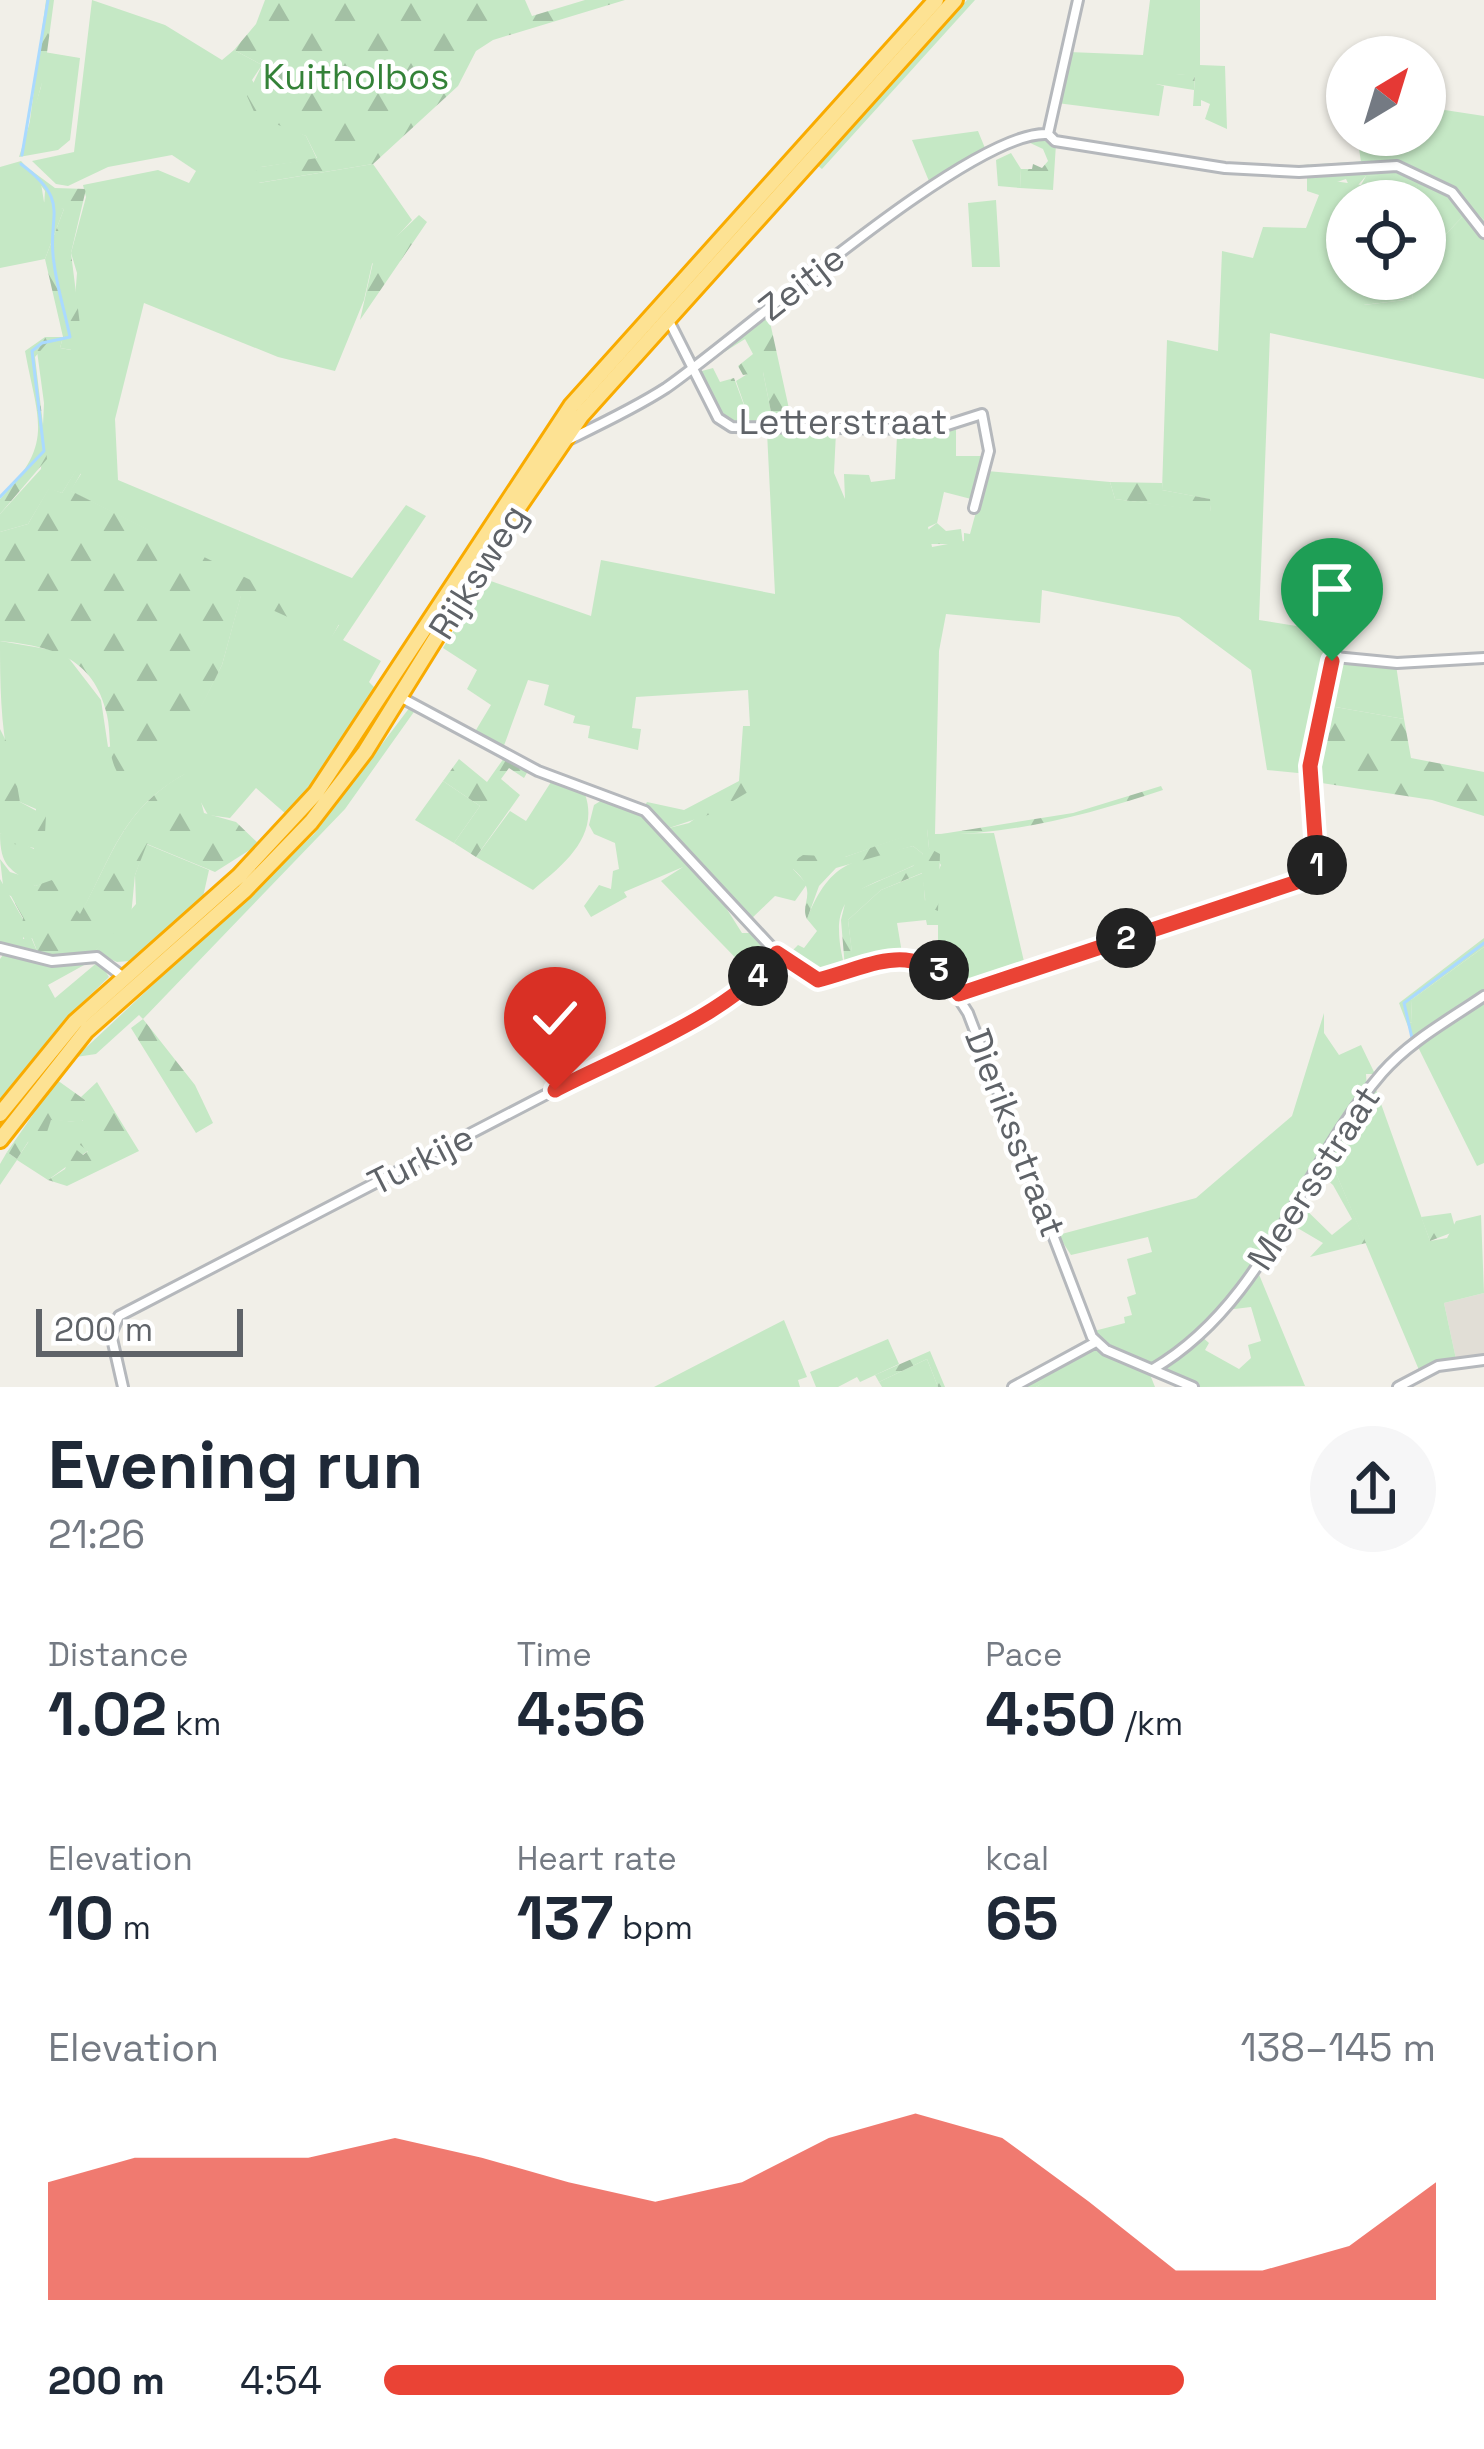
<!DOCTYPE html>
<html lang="en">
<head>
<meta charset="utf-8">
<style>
  :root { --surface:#fff; --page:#f6f6f7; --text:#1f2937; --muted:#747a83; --accent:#ea4335 }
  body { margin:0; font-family:"Space Grotesk",sans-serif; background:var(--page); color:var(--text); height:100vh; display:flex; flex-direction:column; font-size:45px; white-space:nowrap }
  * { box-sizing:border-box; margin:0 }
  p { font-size:39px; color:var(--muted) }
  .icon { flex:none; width:66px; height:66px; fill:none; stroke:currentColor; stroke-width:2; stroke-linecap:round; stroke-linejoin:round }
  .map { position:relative; height:1387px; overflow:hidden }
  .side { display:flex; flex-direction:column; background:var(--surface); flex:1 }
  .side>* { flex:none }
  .needle { width:78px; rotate:38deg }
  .buttons { position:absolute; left:1326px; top:36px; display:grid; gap:24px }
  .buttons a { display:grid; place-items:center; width:120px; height:120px; border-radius:50%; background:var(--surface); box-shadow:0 3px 9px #0004; font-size:60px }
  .scale { position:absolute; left:36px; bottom:30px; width:207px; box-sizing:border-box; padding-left:12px; border:6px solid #5f6368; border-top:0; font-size:33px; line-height:42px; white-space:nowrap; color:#5f6368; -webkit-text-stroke:9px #fff; paint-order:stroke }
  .pin { position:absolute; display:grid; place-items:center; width:102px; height:102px; color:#fff; margin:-123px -51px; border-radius:50% 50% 50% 0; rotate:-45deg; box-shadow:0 0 12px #0007 }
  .pin .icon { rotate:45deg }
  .km { position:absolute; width:60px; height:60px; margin:-30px; border-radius:50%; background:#222; color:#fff; font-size:33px; line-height:60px; text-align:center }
  .round { display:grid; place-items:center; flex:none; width:126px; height:126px; border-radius:63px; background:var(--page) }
  .overview { display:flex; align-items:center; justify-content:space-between; height:204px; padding:0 48px }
  h1 { font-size:66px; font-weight:600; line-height:90px }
  .stats { display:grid; grid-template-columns:repeat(3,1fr); gap:18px; height:204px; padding:12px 48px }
  .stats div { display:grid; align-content:center }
  .stats b { font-size:60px; font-weight:600 }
  .stats small { font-size:33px; font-weight:400 }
  .stats p { font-size:33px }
  .chart { height:336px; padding:24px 48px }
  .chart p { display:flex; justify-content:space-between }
  .chart svg { width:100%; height:216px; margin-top:12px; fill:var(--accent); opacity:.7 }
  ul { padding:0 48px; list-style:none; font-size:39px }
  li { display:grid; grid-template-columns:192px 144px 1fr; align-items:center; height:90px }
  li i { height:30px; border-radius:15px; background:var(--accent) }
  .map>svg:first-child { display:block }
  .education { fill:#e1ded6 }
  .grass { fill:#c5e8c5 }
  .forest { fill:url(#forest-firs) }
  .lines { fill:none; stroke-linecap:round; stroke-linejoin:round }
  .stream { stroke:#aadaff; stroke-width:3 }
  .street-casing { stroke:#b5b8bc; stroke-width:14 }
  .highway-casing { stroke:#f9ab00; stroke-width:20 }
  .street { stroke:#fff; stroke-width:8 }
  .highway { stroke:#fde293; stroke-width:14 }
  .route-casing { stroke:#fff; stroke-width:24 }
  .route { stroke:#ea4335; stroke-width:15 }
  .labels { text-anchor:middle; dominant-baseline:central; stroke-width:9; stroke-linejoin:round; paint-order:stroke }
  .park-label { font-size:36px; fill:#348238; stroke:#fff }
  .street-label { font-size:36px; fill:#5f6368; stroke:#fff }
</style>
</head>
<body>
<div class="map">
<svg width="1484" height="1387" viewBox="0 0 1484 1387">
  <defs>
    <pattern id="forest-firs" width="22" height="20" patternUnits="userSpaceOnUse" patternTransform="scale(3)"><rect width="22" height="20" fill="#c5e8c5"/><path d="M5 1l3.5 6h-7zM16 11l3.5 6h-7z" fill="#a3c0a4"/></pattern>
  </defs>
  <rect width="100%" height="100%" fill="#f1efe8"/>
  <path class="education" d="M1484,1293V1354L1456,1359L1444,1303Z"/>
  <path class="grass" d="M92,0L165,25L222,60L234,50L262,65L252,80L279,122L306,136L317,159L261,167L259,183L373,164L412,220L372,264L364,300L335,371L278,357L144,303L115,419L118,480L352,578L406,505L426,516L343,640L381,661L369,682L378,691L298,801L286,814L256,788L230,818L208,815L185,774C122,809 113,855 80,915L46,883L35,886C10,869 0,867 0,833L34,849L36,809L20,802C1,750 0,696 0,641L64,652L101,700L108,747L188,732L222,665L241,595L332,636L339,625L70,491L81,474L76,471L62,493L49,489L28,524L0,532V514L41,469L44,403L37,351L48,342L45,337H63L60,348L71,350L77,273L71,253L86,197L83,185L158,170L189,183L196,171L172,155L108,167L68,186L56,184L32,161L74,152Z
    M967,0H975L822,169L818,166Z
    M1150,0H1200V65L1225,66L1227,129L1205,119L1210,104L1201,100V106H1193L1195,76L1176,74V67L1156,84L1164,86L1159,116L1057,103L1069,52L1143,55Z
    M44,52L80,58L70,140L58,150L19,157L41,87Z
    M1425,107L1484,116V220C1446,181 1418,159 1361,162L1357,135H1425Z
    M978,131L987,153L931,186L912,140Z
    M1011,153L1021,169L1020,188L998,186L996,160Z
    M21,161L41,183L44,202L64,209L45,259L0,268V167Z
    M1404,173L1431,180L1409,190L1405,201H1347V279H1368L1364,305L1413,299L1411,279H1425V256L1466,213L1484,239V379L1270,333L1259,620L1309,628L1335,653L1308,774L1267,770L1251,670L1179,617L1042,590L1040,623L946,614L939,651L935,834L994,833L1026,970L961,989L938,963V925H927L926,920L897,923L902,953H852L848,920L881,890L923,873L925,901L941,865L929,848L927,829L845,857H812L793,869L807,884L795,901L775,896L750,920L669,828L689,823L746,782L739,781L743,726H750L748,690L636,697L632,728L641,729L638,750L588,738L590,726L573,723L575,716L544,705L549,685L528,680L502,751L473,735L491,705L467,689L477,670L443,648L485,579L591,616L601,560L775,594L767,432H836L834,473L845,499L844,474L869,475L871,482L895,479L897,435L929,436V432L956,428V456H986L975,500L944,492L937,523L928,527L932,547L964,541V533L970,534L987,471L1110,482L1115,499L1211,511L1209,499L1162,490L1167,340L1218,351L1222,251L1253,258L1263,227L1306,228L1319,195L1307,191V177L1361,185L1366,176Z
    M996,200L1000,267H972L968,203Z
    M754,370L763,372L774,427H752L736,381Z
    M1335,661L1396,665L1404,719L1324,705Z
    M410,707L416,709L345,809L143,1019L139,1015L96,1054L76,1057L314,834Z
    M443,781L480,806L454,843L415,820Z
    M551,782L585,794C600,837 562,866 533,890L476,857L510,811L526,821Z
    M602,800L646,815L716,892L742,933H753L770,957L754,977L661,881L683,867L624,892L627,897L591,917L584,906L599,885L611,889L613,871L619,869L615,843L594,834L589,825L594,805Z
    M146,844L209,870L203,897L129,961L117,962L94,952L136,904L135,875Z
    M913,846L923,854L920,862C865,892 823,884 845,968L814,977L786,957L798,945L804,948L817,931L807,919C831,858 855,861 913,846Z
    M0,879L23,919V939L31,937L39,956L0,945Z
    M1484,947V993L1414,1039L1407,1024L1412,1022L1411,1000Z
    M5,952L95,959L48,985L55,998L99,961L109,977L65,1019L0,1099V959Z
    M1484,1000V1163L1477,1166L1417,1045Z
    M1324,1013V1033L1339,1055L1361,1045L1375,1074H1366L1367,1089C1334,1143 1213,1353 1156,1365C1145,1367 1131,1357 1122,1353C1109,1347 1100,1344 1094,1331L1125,1323L1124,1317L1132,1315L1127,1297L1136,1294L1127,1259L1152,1252L1148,1237L1071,1255L1058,1235L1196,1198L1292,1116Z
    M97,1082L115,1112L87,1124L79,1118L85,1100L81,1097Z
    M1375,1087L1430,1241L1447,1238L1456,1221L1481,1215L1484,1293L1444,1303L1456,1359L1419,1370L1330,1159Z
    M51,1119L75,1122L89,1150L48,1180L17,1160L0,1185V1164L7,1152L17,1159L29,1141L47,1130Z
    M1258,1272L1305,1386L1198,1387L1161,1370L1201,1336L1209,1343L1205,1350L1239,1369L1251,1358L1248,1345L1261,1341L1251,1307L1226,1310Z
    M784,1320L807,1377L798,1380L800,1387H654Z
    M888,1339L899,1364L860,1382L857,1377L838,1387H816L810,1372Z
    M1099,1348L1149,1372L1155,1387H1036Z
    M927,1359L938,1387H882L879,1382Z"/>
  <path class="forest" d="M46,0H54L44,75L28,135Z
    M265,0H525L532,16L585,0H625L493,40L476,51L458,86L373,164L258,183L256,171L261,167L317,158L306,136L256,116L247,96L262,65L234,50L256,24Z
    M1176,66V74L1195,75L1194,90L1156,84L1157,67Z
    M1043,135L1056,144L1053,190L1020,188L1021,169H1032L1033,164L1042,168L1048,161L1043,149L1026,141Z
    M1386,160L1402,164L1404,174L1366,176L1352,192L1346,179L1334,183L1307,177V170L1270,167Z
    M28,168L55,188L86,189L71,253L82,341L72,350L60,348L63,337L45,259L64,209L44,206L45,191Z
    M1436,177L1452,185L1484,220V239L1466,213L1425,256V201H1405L1409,190Z
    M419,215L427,222L360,320L374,258Z
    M1368,279H1411L1413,299L1363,305Z
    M768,313L793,427H774L763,372L743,375L738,366L753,354L745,339L699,368Z
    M45,337L48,342L35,357L47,459L0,514V499C55,443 38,422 25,351Z
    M713,368L720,382L734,378L752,427L720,418L698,372Z
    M76,470L81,473L71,491L339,624L332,637L241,596L222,665L189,732L210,747L201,762L181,746L142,774L121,778C106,758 112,738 107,715C94,656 50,646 0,641V532L28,524L49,488L62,493Z
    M1110,482L1162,483V490L1210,499L1211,512L1115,499Z
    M937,523L946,531L961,529L963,544H926L925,532Z
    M1324,705L1404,719L1411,758L1484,772V816L1432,800L1315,782Z
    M0,729L11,751L20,802L46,816L44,850L14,844L0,833Z
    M504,758L528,771L524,778L509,768L501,779L520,795L476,857L454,843L480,806L443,781L459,759L487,782Z
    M186,773L198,790L204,813L236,822L259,844L215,872L147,844L135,875L131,916L94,952L39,956L32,938L26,941L21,934L23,918L11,896L4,894L0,859L10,872L26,877L35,886L52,880L80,914C114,854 122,809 186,773Z
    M739,781H746L748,792L711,814L669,828L644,807L647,802L684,810Z
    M1161,786L1163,790C1087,815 1015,834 935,835L1073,813Z
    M927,828L929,848L940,854L938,911L926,906L922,873L881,890L848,920L852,952L892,950L903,957L845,968L841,920L847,895L913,866L923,854L913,846L836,868L819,886L807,919C799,903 820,892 793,869L794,861L803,855L845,857Z
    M1484,938V947L1411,1000L1412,1022L1407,1024L1399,1003Z
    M143,1019L195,1085L213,1123L196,1133L131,1028Z
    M57,1080L85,1100L82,1121L115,1112L139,1151L67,1186L48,1180L65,1169L73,1147L83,1155L88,1151L75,1141V1122L51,1120L45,1138L28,1142L17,1159L7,1152Z
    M1330,1159L1366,1243L1310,1257L1323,1243L1289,1223L1300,1204L1332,1235L1352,1219L1333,1185L1320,1174Z
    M1451,1213L1456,1231L1430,1241L1421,1217Z
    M1096,1345L1099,1352L1036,1387H1019Z
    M930,1351L945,1387H938L927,1359L879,1382L875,1375Z"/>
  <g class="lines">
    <path class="stream" d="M22,155L48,0
      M0,497L44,451L32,351L42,343L70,337C65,312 57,288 54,263C46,215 73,203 21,164
      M1360,1096L1379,1068L1412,1038L1404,1003L1484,943"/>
    <defs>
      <path id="street" d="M1078,0L1048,134L1055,141L1225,168L1299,172L1397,166L1452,192L1484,233
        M668,319L718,418L732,427L935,429L982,414L989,451L974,508
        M568,440C601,424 635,408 666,388C739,338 971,130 1047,134
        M400,697L538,771L645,811L777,953L807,977L823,980L877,962L920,961L943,974L968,1013L1092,1337L1106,1350L1193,1387
        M0,948L52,961L97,957L126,979
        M959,994L1309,876L1317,864L1310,766L1335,657L1397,663L1484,658
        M1153,1369C1266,1303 1300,1168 1382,1073C1410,1041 1449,1020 1484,996
        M123,1387L111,1334L119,1316L701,1014L755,978L777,953
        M1013,1387L1096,1342
        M1398,1387L1438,1366L1484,1360"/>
      <path id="highway" d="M0,1114L75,1022L239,876L316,793L571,406L936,0
        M0,1140L86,1031L244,891L311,822L365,752L503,530L581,416L955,0"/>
    </defs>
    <use href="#street" class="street-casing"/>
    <use href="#highway" class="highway-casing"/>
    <use href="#street" class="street"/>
    <use href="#highway" class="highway"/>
  </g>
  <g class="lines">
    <defs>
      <path id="route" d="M555,1090C620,1056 736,1013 777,953L818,980C876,965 914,937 959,994L1303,880L1317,865L1310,766L1332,661"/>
    </defs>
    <use href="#route" class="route-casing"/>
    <use href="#route" class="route"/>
  </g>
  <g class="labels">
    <g class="park-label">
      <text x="356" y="77">Kuitholbos</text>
    </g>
    <g class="street-label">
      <text transform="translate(802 283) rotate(-38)">Zeitje</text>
      <text x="843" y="422">Letterstraat</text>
      <text transform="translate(478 572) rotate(-58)">Rijksweg</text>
      <text transform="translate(1015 1133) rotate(69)">Dieriksstraat</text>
      <text transform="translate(421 1160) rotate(-27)">Turkije</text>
      <text transform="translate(1314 1178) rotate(-57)">Meersstraat</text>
    </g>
  </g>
</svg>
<div class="buttons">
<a><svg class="needle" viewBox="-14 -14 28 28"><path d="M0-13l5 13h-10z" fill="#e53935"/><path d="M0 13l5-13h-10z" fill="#747a83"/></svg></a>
<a><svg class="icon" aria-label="locate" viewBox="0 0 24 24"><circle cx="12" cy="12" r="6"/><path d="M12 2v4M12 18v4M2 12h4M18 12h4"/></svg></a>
</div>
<div class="scale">200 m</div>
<div class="pin" style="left:1332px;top:661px;background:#1e9e55"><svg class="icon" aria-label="arrive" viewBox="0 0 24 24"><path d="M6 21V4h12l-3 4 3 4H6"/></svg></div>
<div class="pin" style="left:555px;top:1090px;background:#d93025"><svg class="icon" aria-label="check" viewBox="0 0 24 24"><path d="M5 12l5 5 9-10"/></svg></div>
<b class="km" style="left:1317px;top:865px">1</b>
<b class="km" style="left:1126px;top:938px">2</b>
<b class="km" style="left:939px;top:970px">3</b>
<b class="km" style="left:758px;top:976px">4</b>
</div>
<section class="side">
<div class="overview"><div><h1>Evening run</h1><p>21:26</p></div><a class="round"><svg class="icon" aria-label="share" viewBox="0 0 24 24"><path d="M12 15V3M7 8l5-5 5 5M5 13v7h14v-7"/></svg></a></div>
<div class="stats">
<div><p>Distance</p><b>1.02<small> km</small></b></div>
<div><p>Time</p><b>4:56</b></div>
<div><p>Pace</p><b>4:50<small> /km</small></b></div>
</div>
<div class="stats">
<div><p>Elevation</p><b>10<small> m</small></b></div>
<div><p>Heart rate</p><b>137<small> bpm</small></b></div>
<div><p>kcal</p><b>65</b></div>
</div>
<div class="chart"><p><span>Elevation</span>138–145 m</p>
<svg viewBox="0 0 160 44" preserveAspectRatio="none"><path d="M0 44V20L10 15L20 15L30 15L40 11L50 15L60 20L70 24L80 20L90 11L100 6L110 11L120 24L130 38L140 38L150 33L160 20V44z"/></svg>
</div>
<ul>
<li><b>200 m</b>4:54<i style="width:76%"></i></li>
</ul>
</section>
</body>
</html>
